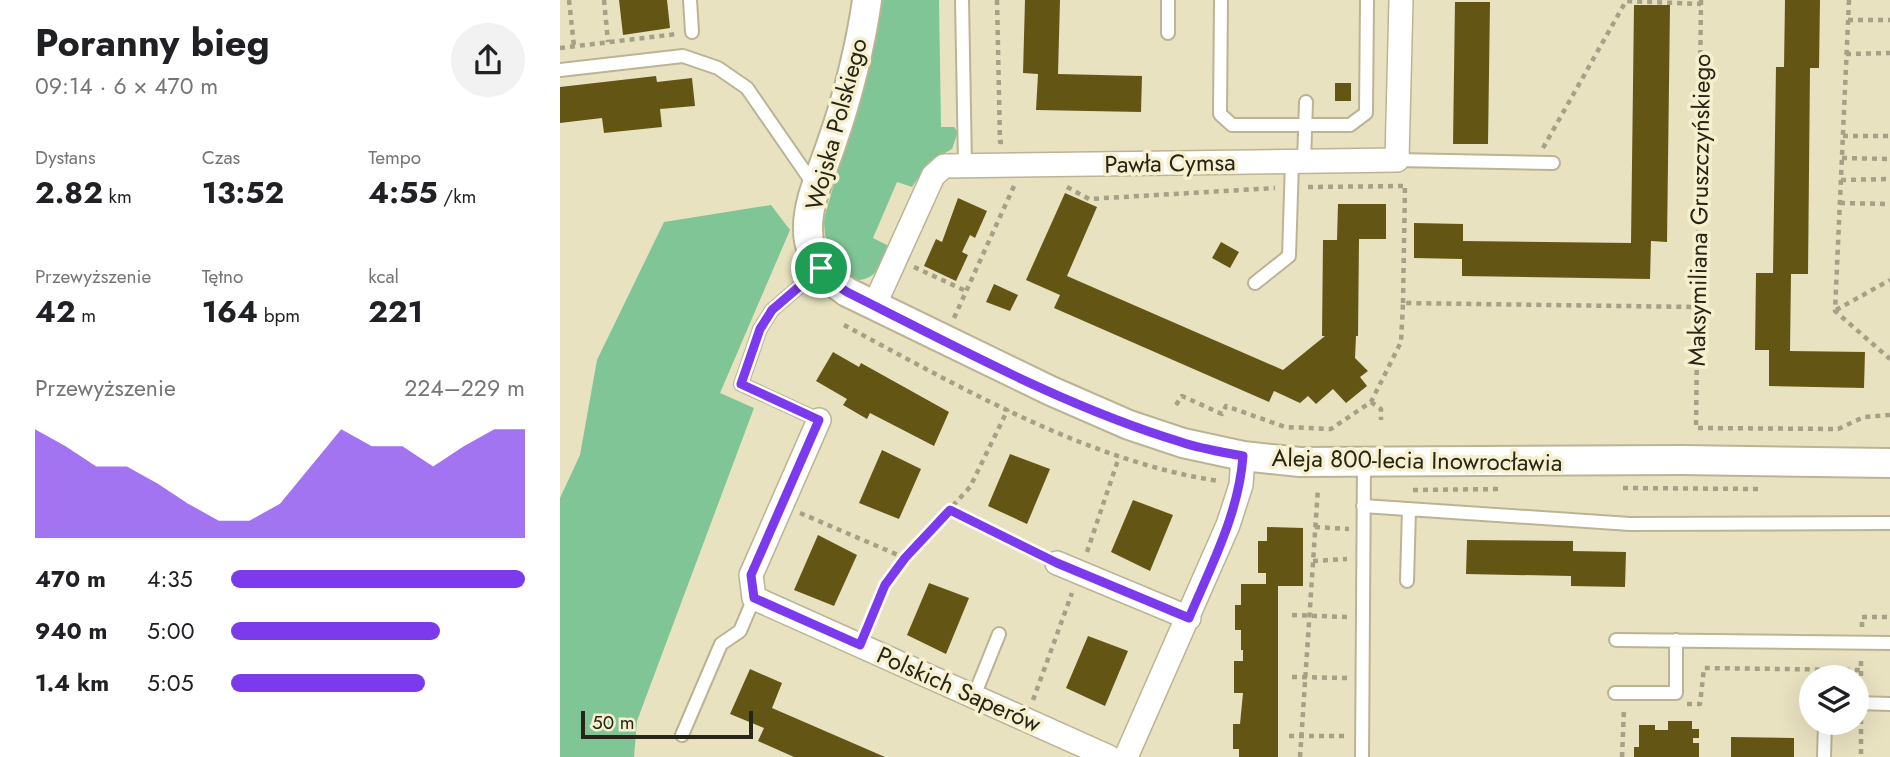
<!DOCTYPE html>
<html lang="pl">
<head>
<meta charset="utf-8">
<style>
  :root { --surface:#fff; --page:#f2f2f2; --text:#202124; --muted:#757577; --accent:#7c3aed }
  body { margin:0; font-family:Jost,sans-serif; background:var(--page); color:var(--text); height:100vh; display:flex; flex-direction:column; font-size:26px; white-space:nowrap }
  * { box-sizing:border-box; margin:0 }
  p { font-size:23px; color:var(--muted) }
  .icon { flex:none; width:38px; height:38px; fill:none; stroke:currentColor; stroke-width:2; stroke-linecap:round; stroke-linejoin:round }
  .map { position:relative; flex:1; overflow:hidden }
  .details { display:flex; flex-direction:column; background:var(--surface); width:560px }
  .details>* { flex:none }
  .fabs { position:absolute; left:1239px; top:665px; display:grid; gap:14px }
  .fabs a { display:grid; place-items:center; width:70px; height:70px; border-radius:50%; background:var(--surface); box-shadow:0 7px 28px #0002; font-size:35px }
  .scale { position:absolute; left:21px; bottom:18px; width:172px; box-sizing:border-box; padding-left:7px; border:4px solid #272418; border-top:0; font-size:19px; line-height:24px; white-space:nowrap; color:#272418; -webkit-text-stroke:5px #f6f0ce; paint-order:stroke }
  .pin { position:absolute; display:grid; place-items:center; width:60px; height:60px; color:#fff; margin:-30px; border:4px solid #fff; border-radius:50%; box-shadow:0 2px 7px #0007 }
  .round { display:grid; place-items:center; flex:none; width:74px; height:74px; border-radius:37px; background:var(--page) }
  .headline { display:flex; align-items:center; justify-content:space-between; height:119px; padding:0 35px }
  h1 { font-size:38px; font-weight:700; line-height:52px }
  .stats { display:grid; grid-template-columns:repeat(3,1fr); gap:10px; height:119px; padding:7px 35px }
  .stats div { display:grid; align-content:center }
  .stats b { font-size:30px; font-weight:700 }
  .stats small { font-size:19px; font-weight:400 }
  .stats p { font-size:19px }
  .chart { height:196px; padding:14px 35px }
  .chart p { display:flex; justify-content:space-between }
  .chart svg { width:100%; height:126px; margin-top:7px; fill:var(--accent); opacity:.7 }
  ul { padding:0 35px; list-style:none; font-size:23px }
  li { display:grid; grid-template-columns:112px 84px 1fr; align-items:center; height:52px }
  li i { height:18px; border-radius:9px; background:var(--accent) }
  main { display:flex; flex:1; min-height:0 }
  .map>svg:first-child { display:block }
  .green { fill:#80c596 }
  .building { fill:#635615 }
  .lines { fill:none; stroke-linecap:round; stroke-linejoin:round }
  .service-casing { stroke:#bbb494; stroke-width:16 }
  .minor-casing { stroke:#bbb494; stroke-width:26 }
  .tertiary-casing { stroke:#bbb494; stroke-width:32 }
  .path { stroke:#a5a086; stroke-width:4.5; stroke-dasharray:5 5; stroke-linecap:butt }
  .service { stroke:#fff; stroke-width:12 }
  .minor { stroke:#fff; stroke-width:23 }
  .tertiary { stroke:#fff; stroke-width:28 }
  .route-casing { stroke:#fff; stroke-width:14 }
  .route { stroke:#7c3aed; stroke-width:9 }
  .labels { text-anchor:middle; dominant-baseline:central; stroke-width:7; stroke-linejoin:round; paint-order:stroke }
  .street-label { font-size:24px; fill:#272418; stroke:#f6f0ce }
</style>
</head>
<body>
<main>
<section class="details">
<div class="headline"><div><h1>Poranny bieg</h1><p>09:14 · 6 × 470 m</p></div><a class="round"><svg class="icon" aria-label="share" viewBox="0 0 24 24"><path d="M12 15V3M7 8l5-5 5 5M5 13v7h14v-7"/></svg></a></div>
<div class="stats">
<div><p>Dystans</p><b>2.82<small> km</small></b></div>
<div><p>Czas</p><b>13:52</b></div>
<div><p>Tempo</p><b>4:55<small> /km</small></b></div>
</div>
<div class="stats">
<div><p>Przewyższenie</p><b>42<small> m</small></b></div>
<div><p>Tętno</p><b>164<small> bpm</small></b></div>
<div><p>kcal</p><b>221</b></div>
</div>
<div class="chart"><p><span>Przewyższenie</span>224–229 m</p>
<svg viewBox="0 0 160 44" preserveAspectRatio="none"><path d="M0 44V6L10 12L20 19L30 19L40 25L50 32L60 38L70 38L80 32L90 19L100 6L110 12L120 12L130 19L140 12L150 6L160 6V44z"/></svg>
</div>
<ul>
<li><b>470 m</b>4:35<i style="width:100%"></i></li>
<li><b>940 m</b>5:00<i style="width:71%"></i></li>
<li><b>1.4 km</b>5:05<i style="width:66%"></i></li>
</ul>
</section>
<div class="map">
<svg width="1330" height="757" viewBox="0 0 1330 757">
  <rect width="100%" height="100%" fill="#e9e2c1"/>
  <path class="green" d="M320,0H379L381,127H394L398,132L392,149L369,162L352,187L337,182L313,238L327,245C324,264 315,281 295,280C272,269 264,243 264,219L299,96Z
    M211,205L230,230L160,393L194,408L77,721L74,757H0V498L20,455L37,360L104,222Z"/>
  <path class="building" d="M59,0H107L110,28L63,35Z
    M465,0H500L498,74L582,76L581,112L476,110L478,74L463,73Z
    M1225,0H1260L1259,68H1250L1248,274H1231L1230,351L1305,352L1304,388L1209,386V350H1195L1196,273H1213L1216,67H1224Z
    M895,2H930L928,144H893Z
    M1074,5H1110L1107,242L1091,241L1090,279L902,276V259L854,258V223L903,224V241L1071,243Z
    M96,76L97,82L132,78L135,106L100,109L102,127L44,133L42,118L0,123V87Z
    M775,83H791V101H775Z
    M505,193L537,207L507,276L723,370L765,336H762L763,240H777L778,204H826V239H799L798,336H796L795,358L808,371L800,377L807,386L786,403L773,389L756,404L748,396L740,403L714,391L709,402L494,308L500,295L466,280Z
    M398,198L427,211L415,238L410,235L402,252L408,255L396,281L364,266L376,239L382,242Z
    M661,242L679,252L670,268L652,258Z
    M434,284L458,295L450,311L426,302Z
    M273,352L299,367L301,363L389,412L374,446L310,413L307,419L283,405L287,399L256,381Z
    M322,450L361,469L339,519L299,503Z
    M450,454L490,469L467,524L428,506Z
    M573,500L613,515L590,571L551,552Z
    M707,527L743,528V586H718V757H679V749H673V724H680L683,693H674V661H683V650H681V630H675V605H681V584H706V573H698V541H707Z
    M258,535L297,555L274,606L234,590Z
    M907,540L1013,541V551L1066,552L1065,587L1011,586V576L906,574Z
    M369,583L409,598L386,654L347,635Z
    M528,636L568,651L545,706L506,688Z
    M190,669L222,683L212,708L325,757H234L198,741L204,728L170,714Z
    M1108,721H1132V729H1139V738H1133V743H1139V757H1074V747H1079V725H1095V730H1108Z
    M1171,737L1234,738V757H1171Z"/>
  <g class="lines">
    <defs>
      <path id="service" d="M130,0L132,32
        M402,0L405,164
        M661,0L660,114L672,125H790L806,113L807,0
        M608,33V0
        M0,70L123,56L158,68L187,88L254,185
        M837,160L993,163
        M744,162L746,102
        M695,283L729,256L732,162
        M259,420L181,384L200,329L212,310L261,268
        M803,506L1070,524L1330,523
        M847,581L849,509
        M1056,640L1330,643
        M1055,693H1116V640
        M414,696L439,634
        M1297,703L1330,704
        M122,735L161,644L180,631L194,598
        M802,757L804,462
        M1264,757L1265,723"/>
      <path id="minor" d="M314,306L373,176L384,166L837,160L841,0
        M259,420L191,575L194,598L549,757
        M497,563L629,618
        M566,757L668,525L681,485L683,456"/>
      <path id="tertiary" d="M307,0C301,44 287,100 272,142C263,170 247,201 248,230C248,256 266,278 287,292L491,391L569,425L623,443L683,456L740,462L1122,460L1330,463"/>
    </defs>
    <use href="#service" class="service-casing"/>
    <use href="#minor" class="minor-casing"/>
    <use href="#tertiary" class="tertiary-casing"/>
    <path class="path" d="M9,0L14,46
      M44,0L48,42
      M437,0L440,142H444
      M1141,0L1136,428L1278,429L1304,417L1330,415
      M1289,0L1275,311L1330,359
      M1288,20H1330
      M0,48L117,34
      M1286,54L1330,53
      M1283,136H1330
      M983,148L1066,1L1141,4
      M1282,158L1330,159
      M1281,180L1330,179
      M507,187L529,199L715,188
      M748,187L845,186
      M1280,203L1330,204
      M354,267L406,291
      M843,303L845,185
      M1276,310L1330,280
      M394,318L454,186
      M284,325C400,387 529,462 659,481
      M811,402L821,409V420
      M616,405L622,396L662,414L666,406L725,427L771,429L811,402L841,342L843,303L1137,307
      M1063,488L1198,489
      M853,490L939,489
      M390,510L480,554
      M240,513L345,558
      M755,527L789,529
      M527,552L559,457
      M753,561L787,559
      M732,615L787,617
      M308,627L325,585L345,558L410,487L448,409
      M1302,627V617H1330
      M732,677L787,678
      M1301,686V660
      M473,700L512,593
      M1127,704H1140L1144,668L1301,670
      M1301,719V757
      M729,736H787
      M740,757L758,488
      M1062,757L1064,709"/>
    <use href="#service" class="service"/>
    <use href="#minor" class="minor"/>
    <use href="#tertiary" class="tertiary"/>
  </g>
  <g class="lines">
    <defs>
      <path id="route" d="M261,268L273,283L287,292C395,346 505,407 621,442C641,449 662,452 683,456C679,513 651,566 629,618L497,563L390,510L345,558L325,585L300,645L194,598L191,575L259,420L181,384L200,329L212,310Z"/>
    </defs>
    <use href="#route" class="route-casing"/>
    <use href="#route" class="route"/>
  </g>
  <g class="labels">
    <g class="street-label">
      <text transform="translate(276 124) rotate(-75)">Wojska Polskiego</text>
      <text transform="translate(610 163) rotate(-1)">Pawła Cymsa</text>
      <text transform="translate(1139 210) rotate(-89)">Maksymiliana Gruszczyńskiego</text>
      <text transform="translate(857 460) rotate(1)">Aleja 800-lecia Inowrocławia</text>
      <text transform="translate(399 689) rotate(24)">Polskich Saperów</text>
    </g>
  </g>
</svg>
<div class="fabs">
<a><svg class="icon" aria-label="layers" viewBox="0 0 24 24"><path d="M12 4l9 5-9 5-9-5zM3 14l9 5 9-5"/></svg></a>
</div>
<div class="scale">50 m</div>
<div class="pin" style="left:261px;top:268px;background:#1e9e55"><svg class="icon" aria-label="arrive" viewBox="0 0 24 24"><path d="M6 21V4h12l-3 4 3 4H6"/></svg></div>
</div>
</main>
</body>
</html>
